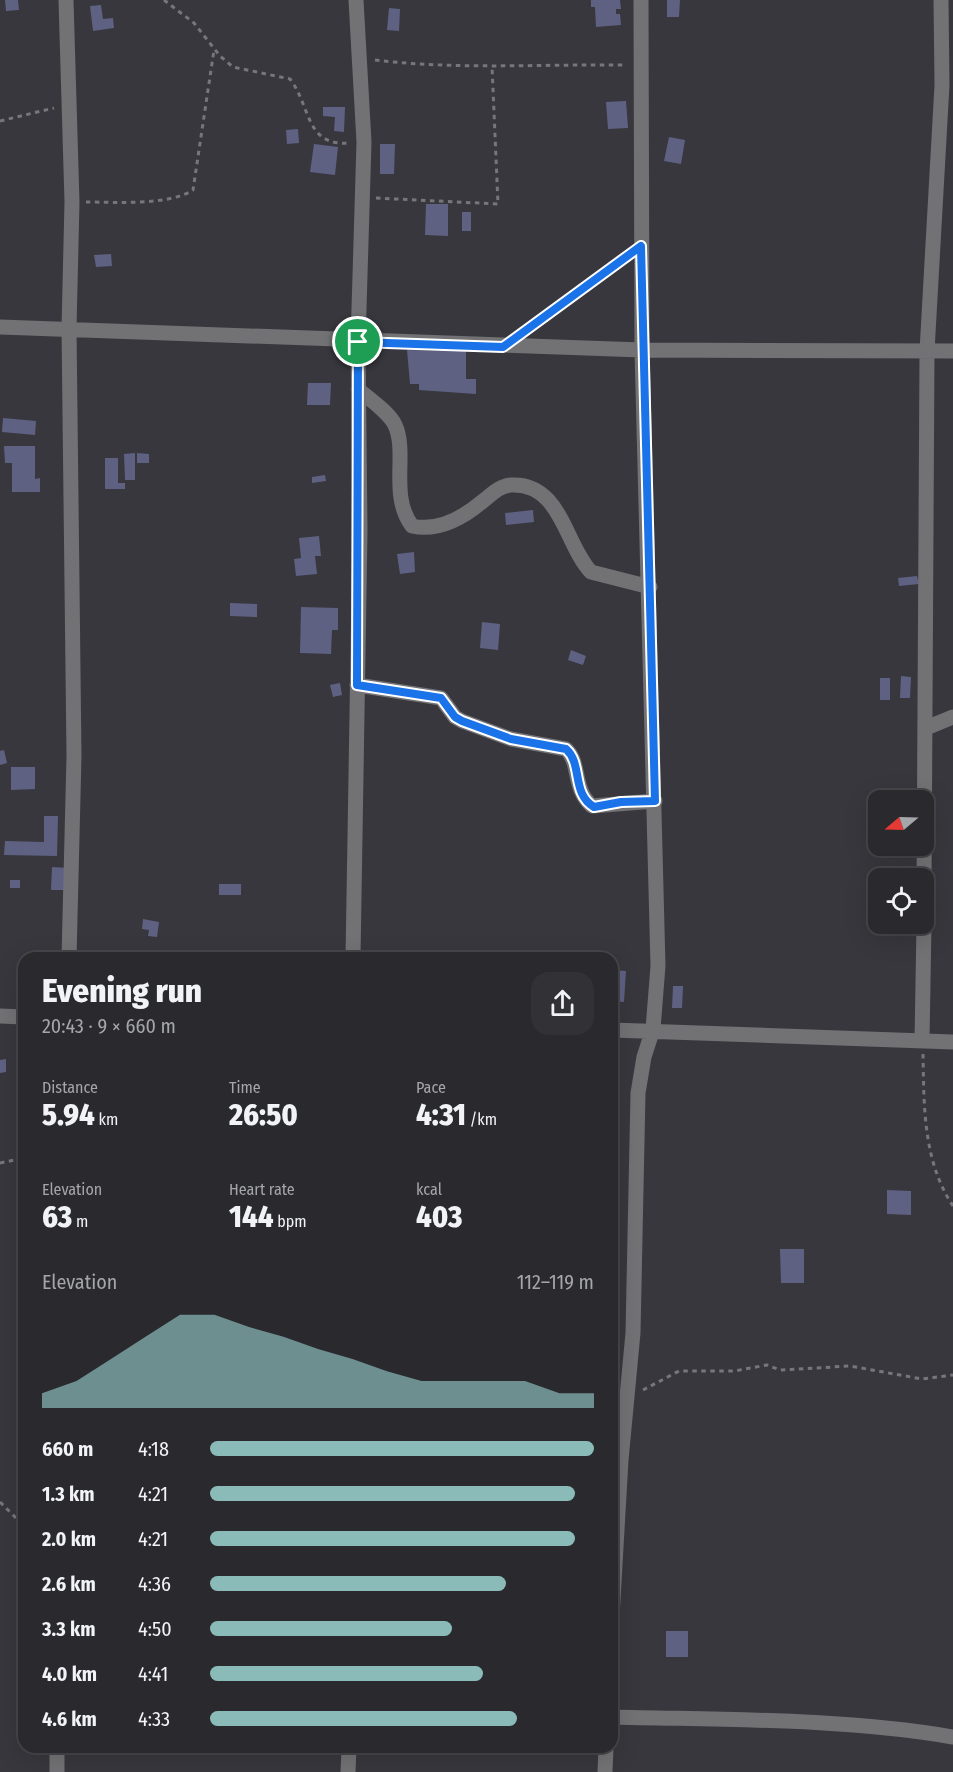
<!DOCTYPE html>
<html lang="en">
<head>
<meta charset="utf-8">
<style>
  :root { --surface:#29292e; --page:#313136; --text:#f1f3f6; --muted:#a5a6aa; --line:#45454a; --accent:#8bbbb9 }
  body { margin:0; font-family:"Fira Sans Condensed",sans-serif; background:var(--page); color:var(--text); height:100vh; display:flex; flex-direction:column; font-size:22px; white-space:nowrap }
  * { box-sizing:border-box; margin:0 }
  p { font-size:20px; color:var(--muted) }
  .icon { flex:none; width:33px; height:33px; fill:none; stroke:currentColor; stroke-width:2; stroke-linecap:round; stroke-linejoin:round }
  .map { position:relative; flex:1; overflow:hidden }
  .panel { position:absolute; left:18px; top:952px; width:600px; height:801px; display:flex; flex-direction:column; background:var(--surface); border-radius:18px; box-shadow:0 6px 24px #0002,0 0 0 2px var(--line) }
  .panel>* { flex:none }
  .needle { width:39px; rotate:251deg }
  .fabs { position:absolute; left:868px; top:790px; display:grid; gap:12px }
  .fabs a { display:grid; place-items:center; width:66px; height:66px; border-radius:12px; background:var(--surface); box-shadow:0 6px 24px #0002,0 0 0 2px var(--line); font-size:30px }
  .pin { position:absolute; display:grid; place-items:center; width:51px; height:51px; color:#fff; margin:-26px; border:3px solid #fff; border-radius:50%; box-shadow:0 2px 6px #0007 }
  .round { display:grid; place-items:center; flex:none; width:63px; height:63px; border-radius:18px; background:var(--page) }
  .summary { display:flex; align-items:center; justify-content:space-between; height:102px; padding:0 24px }
  h1 { font-size:33px; font-weight:800; line-height:45px }
  .metrics { display:grid; grid-template-columns:repeat(3,1fr); gap:9px; height:102px; padding:6px 24px }
  .metrics div { display:grid; align-content:center }
  .metrics b { font-size:30px; font-weight:800 }
  .metrics small { font-size:16px; font-weight:400 }
  .metrics p { font-size:16px }
  .chart { height:168px; padding:12px 24px }
  .chart p { display:flex; justify-content:space-between }
  .chart svg { width:100%; height:108px; margin-top:6px; fill:var(--accent); opacity:.7 }
  ul { padding:0 24px; list-style:none; font-size:20px }
  li { display:grid; grid-template-columns:96px 72px 1fr; align-items:center; height:45px }
  li i { height:15px; border-radius:8px; background:var(--accent) }
  .map>svg:first-child { display:block }
  .building { fill:#5f6183 }
  .lines { fill:none; stroke-linecap:round; stroke-linejoin:round }
  .path { stroke:#76767b; stroke-width:3; stroke-dasharray:4.5 4.5; stroke-linecap:butt }
  .minor { stroke:#727275; stroke-width:15 }
  .route-casing { stroke:#fff; stroke-width:12 }
  .route { stroke:#1a73e8; stroke-width:8 }
</style>
</head>
<body>
<div class="map">
<svg width="953" height="1772" viewBox="0 0 953 1772">
  <rect width="100%" height="100%" fill="#37373d"/>
  <path class="building" d="M5,0H18L19,10L6,11Z
    M591,0H620L621,9H616V14H620L621,25L596,27L595,7H591Z
    M667,0H680L679,17H667Z
    M101,5L103,19L113,18L114,28L93,31L90,6Z
    M389,8L400,9L399,31L387,30Z
    M626,101L628,128L608,129L606,102Z
    M323,107H345L344,132L334,131L335,117L323,116Z
    M298,129L299,143L287,144L286,130Z
    M669,137L685,140L681,164L664,161Z
    M314,144L338,147L335,175L310,172Z
    M380,144H395L394,174H380Z
    M426,204H448V236L425,235Z
    M462,212H471V231H462Z
    M111,254L112,266L96,267L94,255Z
    M407,350L466,351V379H476V394L419,390V384H410Z
    M308,383H331L330,405H307Z
    M3,418L36,421L35,435L2,432Z
    M4,446H35V479L40,478V492H12V463H5Z
    M135,453V480H125L124,454Z
    M137,453L149,454V463H137Z
    M105,458H118V483H125V489H105Z
    M325,475L326,481L312,483V477Z
    M533,510L534,522L506,525L505,513Z
    M319,536L321,556H315L317,574L296,576L294,559L301,558L299,538Z
    M414,552L415,572L400,574L397,554Z
    M917,576L919,584L899,586L898,578Z
    M230,603L257,604V617L230,616Z
    M301,607L338,608V630H332L331,654L300,653Z
    M482,622L500,624L498,650L480,648Z
    M571,650L586,656L583,665L568,660Z
    M901,676L911,677L910,698H900Z
    M880,678H890V700H880Z
    M340,683L342,695L333,697L330,685Z
    M4,750L7,763L0,765V751Z
    M11,767H35V789L11,790Z
    M877,802H879V830H876Z
    M44,816H58L57,856L4,855L5,841L44,842Z
    M52,867L68,868L67,890H51Z
    M10,880H20V888H10Z
    M219,884H241V895H219Z
    M143,919L159,922L157,937L148,936L149,930L142,929Z
    M612,970L626,971L624,1002L612,1001Z
    M673,986H683L682,1008H672Z
    M6,1059V1072L0,1073V1060Z
    M887,1190L911,1191V1215L887,1214Z
    M780,1249H804V1283H781Z
    M666,1631H688V1657H666Z"/>
  <g class="lines">
    <path class="path" d="M164,0L194,23L220,56L233,67L290,79C311,106 305,147 350,143
      M375,60C458,70 542,64 626,65
      M0,121L54,108
      M376,198L498,204L492,66
      M86,202C114,202 168,206 193,190L214,50
      M523,331L626,259
      M923,1054C924,1107 923,1161 953,1206
      M0,1163L24,1158
      M643,1390L679,1371H734L767,1365L780,1370L850,1366L922,1379L953,1375
      M0,1502L16,1518L24,1534"/>
    <path class="minor" d="M66,0L72,202L69,328L74,756L69,958
      M0,327L642,350L953,351
      M358,389C369,399 389,412 395,425C408,453 389,495 412,526C439,532 463,518 483,501C492,494 499,486 511,485C561,482 565,545 591,572L650,587
      M357,685L441,698L455,717L462,721L511,739L566,749C581,763 572,789 592,806L655,801
      M926,728L953,717
      M924,888L927,351L942,85L941,0
      M353,958L360,531L358,342L364,142L356,0
      M0,1016L24,1017
      M612,1030L953,1042
      M922,1041L924,924
      M612,1617L621,1460L633,1333L638,1093L644,1057L653,1029L658,966L642,350L641,0
      M612,1717C725,1720 841,1718 953,1737
      M57,1772V1748
      M348,1772L349,1748
      M605,1772L606,1748"/>
  </g>
  <g class="lines">
    <defs>
      <path id="route" d="M641,246L655,801L621,802L594,807C571,793 583,764 566,749L511,739L462,721L455,717L441,698L357,685L358,342L503,347Z"/>
    </defs>
    <use href="#route" class="route-casing"/>
    <use href="#route" class="route"/>
  </g>
</svg>
<div class="fabs">
<a><svg class="needle" viewBox="-14 -14 28 28"><path d="M0-13l5 13h-10z" fill="#e53935"/><path d="M0 13l5-13h-10z" fill="#a5a6aa"/></svg></a>
<a><svg class="icon" aria-label="locate" viewBox="0 0 24 24"><circle cx="12" cy="12" r="6"/><path d="M12 2v4M12 18v4M2 12h4M18 12h4"/></svg></a>
</div>
<div class="pin" style="left:358px;top:342px;background:#1e9e55"><svg class="icon" aria-label="arrive" viewBox="0 0 24 24"><path d="M6 21V4h12l-3 4 3 4H6"/></svg></div>
<section class="panel">
<div class="summary"><div><h1>Evening run</h1><p>20:43 · 9 × 660 m</p></div><a class="round"><svg class="icon" aria-label="share" viewBox="0 0 24 24"><path d="M12 15V3M7 8l5-5 5 5M5 13v7h14v-7"/></svg></a></div>
<div class="metrics">
<div><p>Distance</p><b>5.94<small> km</small></b></div>
<div><p>Time</p><b>26:50</b></div>
<div><p>Pace</p><b>4:31<small> /km</small></b></div>
</div>
<div class="metrics">
<div><p>Elevation</p><b>63<small> m</small></b></div>
<div><p>Heart rate</p><b>144<small> bpm</small></b></div>
<div><p>kcal</p><b>403</b></div>
</div>
<div class="chart"><p><span>Elevation</span>112–119 m</p>
<svg viewBox="0 0 160 44" preserveAspectRatio="none"><path d="M0 44V38L10 33L20 24L30 15L40 6L50 6L60 11L70 15L80 20L90 24L100 29L110 33L120 33L130 33L140 33L150 38L160 38V44z"/></svg>
</div>
<ul>
<li><b>660 m</b>4:18<i style="width:100%"></i></li>
<li><b>1.3 km</b>4:21<i style="width:95%"></i></li>
<li><b>2.0 km</b>4:21<i style="width:95%"></i></li>
<li><b>2.6 km</b>4:36<i style="width:77%"></i></li>
<li><b>3.3 km</b>4:50<i style="width:63%"></i></li>
<li><b>4.0 km</b>4:41<i style="width:71%"></i></li>
<li><b>4.6 km</b>4:33<i style="width:80%"></i></li>
</ul>
</section>
</div>
</body>
</html>
